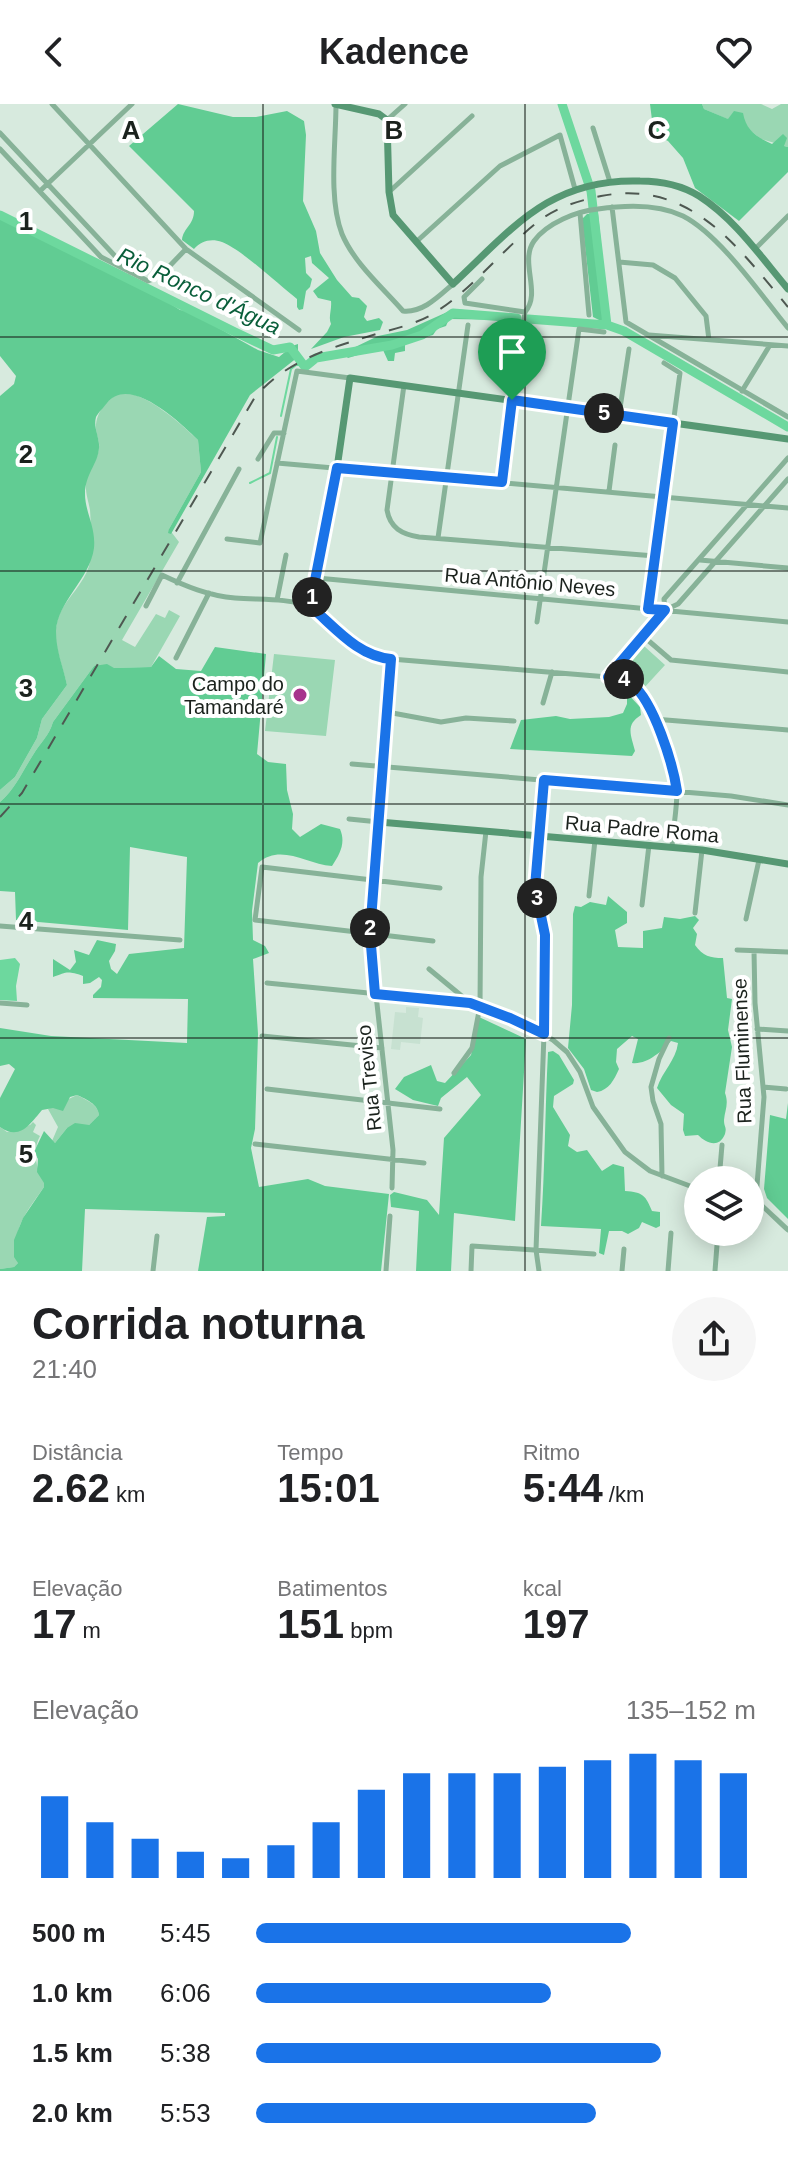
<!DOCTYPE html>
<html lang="pt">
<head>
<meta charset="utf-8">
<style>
  :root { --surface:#fff; --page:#f6f6f6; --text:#202124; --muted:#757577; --accent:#1a73e8 }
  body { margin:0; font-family:Arial,sans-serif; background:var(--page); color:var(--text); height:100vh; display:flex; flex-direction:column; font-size:30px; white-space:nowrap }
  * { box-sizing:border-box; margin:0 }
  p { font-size:26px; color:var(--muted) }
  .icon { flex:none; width:44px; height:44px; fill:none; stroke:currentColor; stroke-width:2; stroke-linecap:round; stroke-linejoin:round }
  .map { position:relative; height:1167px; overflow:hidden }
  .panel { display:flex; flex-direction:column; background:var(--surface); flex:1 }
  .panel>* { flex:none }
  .buttons { position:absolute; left:684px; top:1062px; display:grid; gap:16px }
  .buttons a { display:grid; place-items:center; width:80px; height:80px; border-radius:50%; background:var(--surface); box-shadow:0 4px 20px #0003; font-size:40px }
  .pin { position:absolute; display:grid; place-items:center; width:68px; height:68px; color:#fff; margin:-82px -34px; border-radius:50% 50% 50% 0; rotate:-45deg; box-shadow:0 0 8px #0007 }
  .pin .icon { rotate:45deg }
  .km { position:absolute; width:40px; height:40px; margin:-20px; border-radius:50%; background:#222; color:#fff; font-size:22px; line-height:40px; text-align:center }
  .round { display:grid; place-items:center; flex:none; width:84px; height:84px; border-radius:42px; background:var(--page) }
  .summary { display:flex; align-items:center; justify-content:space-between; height:136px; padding:0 32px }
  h1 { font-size:44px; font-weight:700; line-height:60px }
  .stats { display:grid; grid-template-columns:repeat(3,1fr); gap:12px; height:136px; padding:8px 32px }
  .stats div { display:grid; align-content:center }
  .stats b { font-size:40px; font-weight:700 }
  .stats small { font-size:22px; font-weight:400 }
  .stats p { font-size:22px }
  .chart { height:224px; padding:16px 32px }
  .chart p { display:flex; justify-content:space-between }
  .chart svg { width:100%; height:144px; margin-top:8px; stroke:var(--accent); stroke-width:6 }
  ul { padding:0 32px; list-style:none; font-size:26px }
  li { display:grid; grid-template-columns:128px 96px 1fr; align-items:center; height:60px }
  li i { height:20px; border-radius:10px; background:var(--accent) }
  header { display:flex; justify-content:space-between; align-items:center; height:104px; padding:0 32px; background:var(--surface); font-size:36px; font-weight:700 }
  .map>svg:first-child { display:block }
  .built { fill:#c7e1d1 }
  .green { fill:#9ad7b3 }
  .forest { fill:#61cc93 }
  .water { fill:#6dd89e }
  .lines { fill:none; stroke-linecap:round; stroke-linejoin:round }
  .stream { stroke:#6dd89e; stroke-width:2 }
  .river { stroke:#6dd89e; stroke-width:9 }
  .street { stroke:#87b298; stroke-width:5 }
  .secondary { stroke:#569873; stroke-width:7 }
  .rail { stroke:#4e5851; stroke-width:2; stroke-dasharray:14 14; stroke-linecap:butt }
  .route-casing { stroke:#fff; stroke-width:16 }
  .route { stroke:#1a73e8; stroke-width:10 }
  .grid { fill:none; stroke:#1b221d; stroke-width:2; stroke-opacity:0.55 }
  .poi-dot { fill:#a6338d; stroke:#fff; stroke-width:3 }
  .labels { text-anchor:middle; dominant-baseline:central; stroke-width:8; stroke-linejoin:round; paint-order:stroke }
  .street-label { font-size:20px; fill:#1b221d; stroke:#fff }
  .poi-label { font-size:20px; fill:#1b221d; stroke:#fff; text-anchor:end }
  .water-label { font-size:22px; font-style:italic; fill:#095e3a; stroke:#fff }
  .grid-label { font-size:26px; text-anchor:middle; font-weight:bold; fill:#1b221d; stroke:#fff; stroke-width:8; stroke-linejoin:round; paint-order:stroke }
</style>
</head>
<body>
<header><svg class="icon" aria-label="back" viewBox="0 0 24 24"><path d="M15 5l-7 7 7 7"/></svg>Kadence<svg class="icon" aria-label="heart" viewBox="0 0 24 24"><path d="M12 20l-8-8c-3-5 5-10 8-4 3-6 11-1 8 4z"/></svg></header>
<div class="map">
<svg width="788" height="1167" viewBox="0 0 788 1167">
  <rect width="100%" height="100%" fill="#d7eade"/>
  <path class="built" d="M406,903L419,904L418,913L423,914L420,940L401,938L400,946L391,945L395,908L406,909Z"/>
  <path class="green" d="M702,0H761L772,5L781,0H788V43L761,35L746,23L704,5Z
    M122,288C148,290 180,319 198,336L201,368L169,425L179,438L122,536L135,543L156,510L165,514L169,506L180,512L151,563L114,564L94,562L53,618C49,632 40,639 33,651C22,668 16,684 0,698V686L15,673L37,634L42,615L67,581C62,558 49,533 60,509C68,493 84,479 89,462C92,451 91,418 90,406C88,395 85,389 86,377C88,364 99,355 99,343C100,337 96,331 96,325C95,308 108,294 122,288Z
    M644,542L665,561L643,585L622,566Z
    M274,550L335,556L326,632L265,627Z
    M77,991C86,996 98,1000 99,1011L89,1021L67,1024L55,1039L52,1037L58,1023L48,1005Z
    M33,1018L36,1021L33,1028L40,1032C32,1046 36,1067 45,1079L44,1083C24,1112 12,1123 18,1159L14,1163L0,1165V1023L7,1028L30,1021Z"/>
  <path class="forest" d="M178,0L233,13H256L287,7L304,17L306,31L303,97L316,127L320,149L337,176L352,193L359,194L367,202L364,213L367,217L379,214L383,218L380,226L344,233L311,245L327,228L331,220C328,213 332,206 331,197L318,194L313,187L329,174L312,159L311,152L305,154L306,169L312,175L310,183L306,187L303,205L299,206L297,203V195C279,181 241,145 222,138C211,134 201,137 194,145L182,136C183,124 194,121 194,107L129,42Z
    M650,0H702L704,5L728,15L734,7L743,9C746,26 756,33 772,40L783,30L787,34L784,42L788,43V68L739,117L695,84L683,54L668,37L658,32L653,24Z
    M0,108L11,117L23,116L29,124L45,129L77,149L103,159L110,167L145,183L180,206L188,207L258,246L279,253L292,242L298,240V253L250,291L171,430L168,429L169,425L201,368L198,336C180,318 129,270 107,299C104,303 98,309 96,313C93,324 100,334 99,344C98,360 85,370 85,390C85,408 96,423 94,444C90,475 57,498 56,527C56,547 63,562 67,581L42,615L37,634L15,673L0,686V292L14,280L16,272L0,252Z
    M598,109L608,208L601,217L593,213L582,115L587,110Z
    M454,205L514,211L511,216L449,215L446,222L437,225L433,231L405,239V247L395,249L394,257H388L383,246H374L348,254L345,251L349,246L378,232L407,226Z
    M215,543L266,550L257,650L268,658L286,660L287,686L293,710L292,725L300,733L321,720L340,725C346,739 340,750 332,762C306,760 281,739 258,759L252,807L253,836L265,842L269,849L253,855L258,930L255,1025L251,1044L259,1083L308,1075L325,1082L389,1090L381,1167H198L207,1113L225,1112V1109L85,1105L82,1167H0V1165L14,1163L18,1159L14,1153V1136L23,1114L44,1083V1079L37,1068L38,1055L34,1048L44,1027L55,1039L67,1024L75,1019L89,1021L99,1011C98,1000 86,995 77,991L70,993L63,1007L53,1004L42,1006C30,1020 20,1037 0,1023V994L15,965L9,960L0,962V924L51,932L187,939L188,895L93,894V891L101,883L102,876L99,873L90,879L83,880V872C66,866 66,869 53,873V855L70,866L76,858L74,846L89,851L97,836L116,840L115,847L109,857L111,865L117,870L129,850L184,844L187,753L130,743L128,826L16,816L15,788L0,787V698C16,684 22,668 33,651C40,639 49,632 53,618L94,562L107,560L114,564L151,563L159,552L176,565L201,567Z
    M627,589L640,603L641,611C625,621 631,631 635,647L632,652L510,645L521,616L556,612L570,615L609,613L623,609L627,600Z
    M608,792L627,808V819L615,826L618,843L643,844V827L662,824L664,813L680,815L695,812L699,816L693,824L697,830L695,841C703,852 710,854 723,854L727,894L732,895L728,926L732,943L725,989C729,1000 725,1006 724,1016C724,1024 727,1022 725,1030C719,1045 706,1039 698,1031L685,1032L683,1026L684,1010L671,1001L657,984C662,968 676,956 678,939L671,937C662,947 647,961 632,959L638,935L632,932L617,945L616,958L619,965C614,976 609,986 597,988L591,986L584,965L568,944L572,901L573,810L575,802L581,803L590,798L606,801Z
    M479,913L526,935L515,1117L454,1109L451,1167H416L419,1107L391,1103L390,1091L394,1088L427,1096L439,1111L444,1034L481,991L467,973L441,994L438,1002L413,996L395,985L404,973L431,961L437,977L445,979L471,951Z
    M553,947L559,951L574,976L573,980L554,992L553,1003L570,1031L568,1042L577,1048L587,1046L602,1067L613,1060L624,1063L625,1087C643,1088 646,1092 652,1107L660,1108V1122L656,1124L642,1118L639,1124L628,1130L622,1127H609L604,1151L599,1149L601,1125L541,1122C545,1065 545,1006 548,948Z
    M788,999V1115L767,1094L764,1085L770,1011L786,1015Z"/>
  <path class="water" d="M15,854L20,860L16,882L17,897L0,896V856Z"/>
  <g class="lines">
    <path class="stream" d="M281,312L291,265L296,261H301
      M250,379L270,369L277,333"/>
    <path class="river" d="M562,0L591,87L607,221
      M0,111L235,228L273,246L290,243L305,263L316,254L392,241L422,231L453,209L517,214
      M528,215L607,221L624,227L788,323"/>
    <path class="street" d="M52,0L186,145L299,226
      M336,0C336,39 328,94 342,130C354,159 383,184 403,207C423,209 439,192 453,180
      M387,16L405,0
      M593,24L610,78
      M0,29L130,168
      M0,45L101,153L148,177L159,173L186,145
      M40,87L132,0
      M390,87L472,12
      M612,103L626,218L788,313
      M580,109L589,211
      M416,138L500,62L560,31L575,85
      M755,145L788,112
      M619,158L653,161L675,174L706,212L709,236
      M482,175L464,193L465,199L525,208
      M649,231L788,242
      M404,281L387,406C390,424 402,430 419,433L655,452
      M742,287L770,241
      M619,311L629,245
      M258,355L274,329H284
      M277,359L788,404
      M502,378L525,208C542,189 519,158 534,137C547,119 577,107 598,105C625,101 659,100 683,112C720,131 761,191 788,224
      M609,387L615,341
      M438,434L468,221
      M227,435L260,439L297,267L350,274
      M700,456L788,464
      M317,474L788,518
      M177,479L239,365
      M277,496L286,451
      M146,502L162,471C185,482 209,492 235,494C260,496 286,494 310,502
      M648,505L680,269L664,259
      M665,506L664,495L788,354
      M537,518L579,225L604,228
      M643,532L671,556L788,568
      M176,554L209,489
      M391,555L608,573C616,574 625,574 631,579C651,594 676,662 677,687C677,705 673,725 672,743
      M608,572L665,506L678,500L788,375
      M543,599L552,568
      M387,608L441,618L466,614L514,617
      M654,615L788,626
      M352,660L731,692L788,701
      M349,715L379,718L370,836L393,1046L392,1084
      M589,792L595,736
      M642,801L649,741
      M695,809L702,746
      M746,815L759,756
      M0,822L180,836
      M433,837L255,816L262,763L440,784
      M737,846L788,848
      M754,847L755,899L764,993L756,1094
      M429,865L469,898
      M267,879L470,899L527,921L553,936L567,948L580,968L593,1003L625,1048L650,1067L698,1085
      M0,899L27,901
      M757,925L788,927
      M262,932L382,944
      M454,969L472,944L480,902L481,773L486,727
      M763,983L786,985
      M267,985L440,1005
      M255,1040L424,1059
      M662,1072L661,1020L653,997L651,983L659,955L669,934
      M719,1076L722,1041
      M750,1092C755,1094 779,1118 788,1126
      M153,1167L157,1132
      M386,1167L390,1112
      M471,1167L472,1142L594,1150
      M539,1167L536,1146L544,930L545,839L543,818L535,783L544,676
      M622,1167L624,1145
      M668,1167L671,1129
      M715,1167L718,1128"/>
    <path class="secondary" d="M335,0L379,10L387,16L389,88L393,111L453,180C513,124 550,74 640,77C660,77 681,81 699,92C735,115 761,153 788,185
      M788,335L350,274L337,364L310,502L367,550L391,555L379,718L702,746L788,760"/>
    <path class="rail" d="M0,713L22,689L255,293C289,254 334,243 383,228C398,224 414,220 429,212C470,189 501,146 539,117C557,103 578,97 601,92C690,75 737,142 788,203"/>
  </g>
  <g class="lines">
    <defs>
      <path id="route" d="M512,296L673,319L648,505L665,506L608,573C616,574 625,574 632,580C654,598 673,660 677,687L544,676L535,783L545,831L544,930L510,914L470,899L375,890L370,829L391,555C357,552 335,523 310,502L337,364L502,378Z"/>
    </defs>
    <use href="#route" class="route-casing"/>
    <use href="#route" class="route"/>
  </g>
  <path class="grid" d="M263,0V1167M525,0V1167M0,233H788M0,467H788M0,700H788M0,934H788"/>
  <circle class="poi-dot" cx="300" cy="591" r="8"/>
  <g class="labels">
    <g class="street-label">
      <text transform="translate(530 478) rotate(5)">Rua Antônio Neves</text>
      <text transform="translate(642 725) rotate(5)">Rua Padre Roma</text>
      <text transform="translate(742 947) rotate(-92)">Rua Fluminense</text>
      <text transform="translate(369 974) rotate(-96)">Rua Treviso</text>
    </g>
    <g class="poi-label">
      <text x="284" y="580">Campo do<tspan x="284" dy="23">Tamandaré</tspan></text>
    </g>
    <g class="water-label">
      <text transform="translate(199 187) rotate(25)">Rio Ronco d'Água</text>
    </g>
  </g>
  <g class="grid-label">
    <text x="131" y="35">A</text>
    <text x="394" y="35">B</text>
    <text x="657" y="35">C</text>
    <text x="26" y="126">1</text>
    <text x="26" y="359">2</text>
    <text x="26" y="593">3</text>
    <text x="26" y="826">4</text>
    <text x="26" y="1059">5</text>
  </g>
</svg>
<div class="buttons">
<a><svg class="icon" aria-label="layers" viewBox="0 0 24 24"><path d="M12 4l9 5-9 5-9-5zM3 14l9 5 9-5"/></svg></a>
</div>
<div class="pin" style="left:512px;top:296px;background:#1e9e55"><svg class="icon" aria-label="arrive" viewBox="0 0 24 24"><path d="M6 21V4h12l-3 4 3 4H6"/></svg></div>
<b class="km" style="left:312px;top:493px">1</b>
<b class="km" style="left:370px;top:824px">2</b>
<b class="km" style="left:537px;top:794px">3</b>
<b class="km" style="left:624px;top:575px">4</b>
<b class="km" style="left:604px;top:309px">5</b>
</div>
<section class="panel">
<div class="summary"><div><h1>Corrida noturna</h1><p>21:40</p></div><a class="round"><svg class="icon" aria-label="share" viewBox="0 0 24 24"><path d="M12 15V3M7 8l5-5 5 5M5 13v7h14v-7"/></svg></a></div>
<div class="stats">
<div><p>Distância</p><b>2.62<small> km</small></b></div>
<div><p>Tempo</p><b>15:01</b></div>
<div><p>Ritmo</p><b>5:44<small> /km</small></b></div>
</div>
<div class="stats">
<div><p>Elevação</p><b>17<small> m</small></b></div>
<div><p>Batimentos</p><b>151<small> bpm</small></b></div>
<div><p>kcal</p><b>197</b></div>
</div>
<div class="chart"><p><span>Elevação</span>135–152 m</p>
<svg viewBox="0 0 160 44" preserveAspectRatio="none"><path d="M5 44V19M15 44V27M25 44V32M35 44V36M45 44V38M55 44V34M65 44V27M75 44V17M85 44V12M95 44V12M105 44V12M115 44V10M125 44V8M135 44V6M145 44V8M155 44V12"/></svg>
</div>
<ul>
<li><b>500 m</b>5:45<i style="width:75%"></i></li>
<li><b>1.0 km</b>6:06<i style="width:59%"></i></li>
<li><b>1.5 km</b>5:38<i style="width:81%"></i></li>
<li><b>2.0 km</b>5:53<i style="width:68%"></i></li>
</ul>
</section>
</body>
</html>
